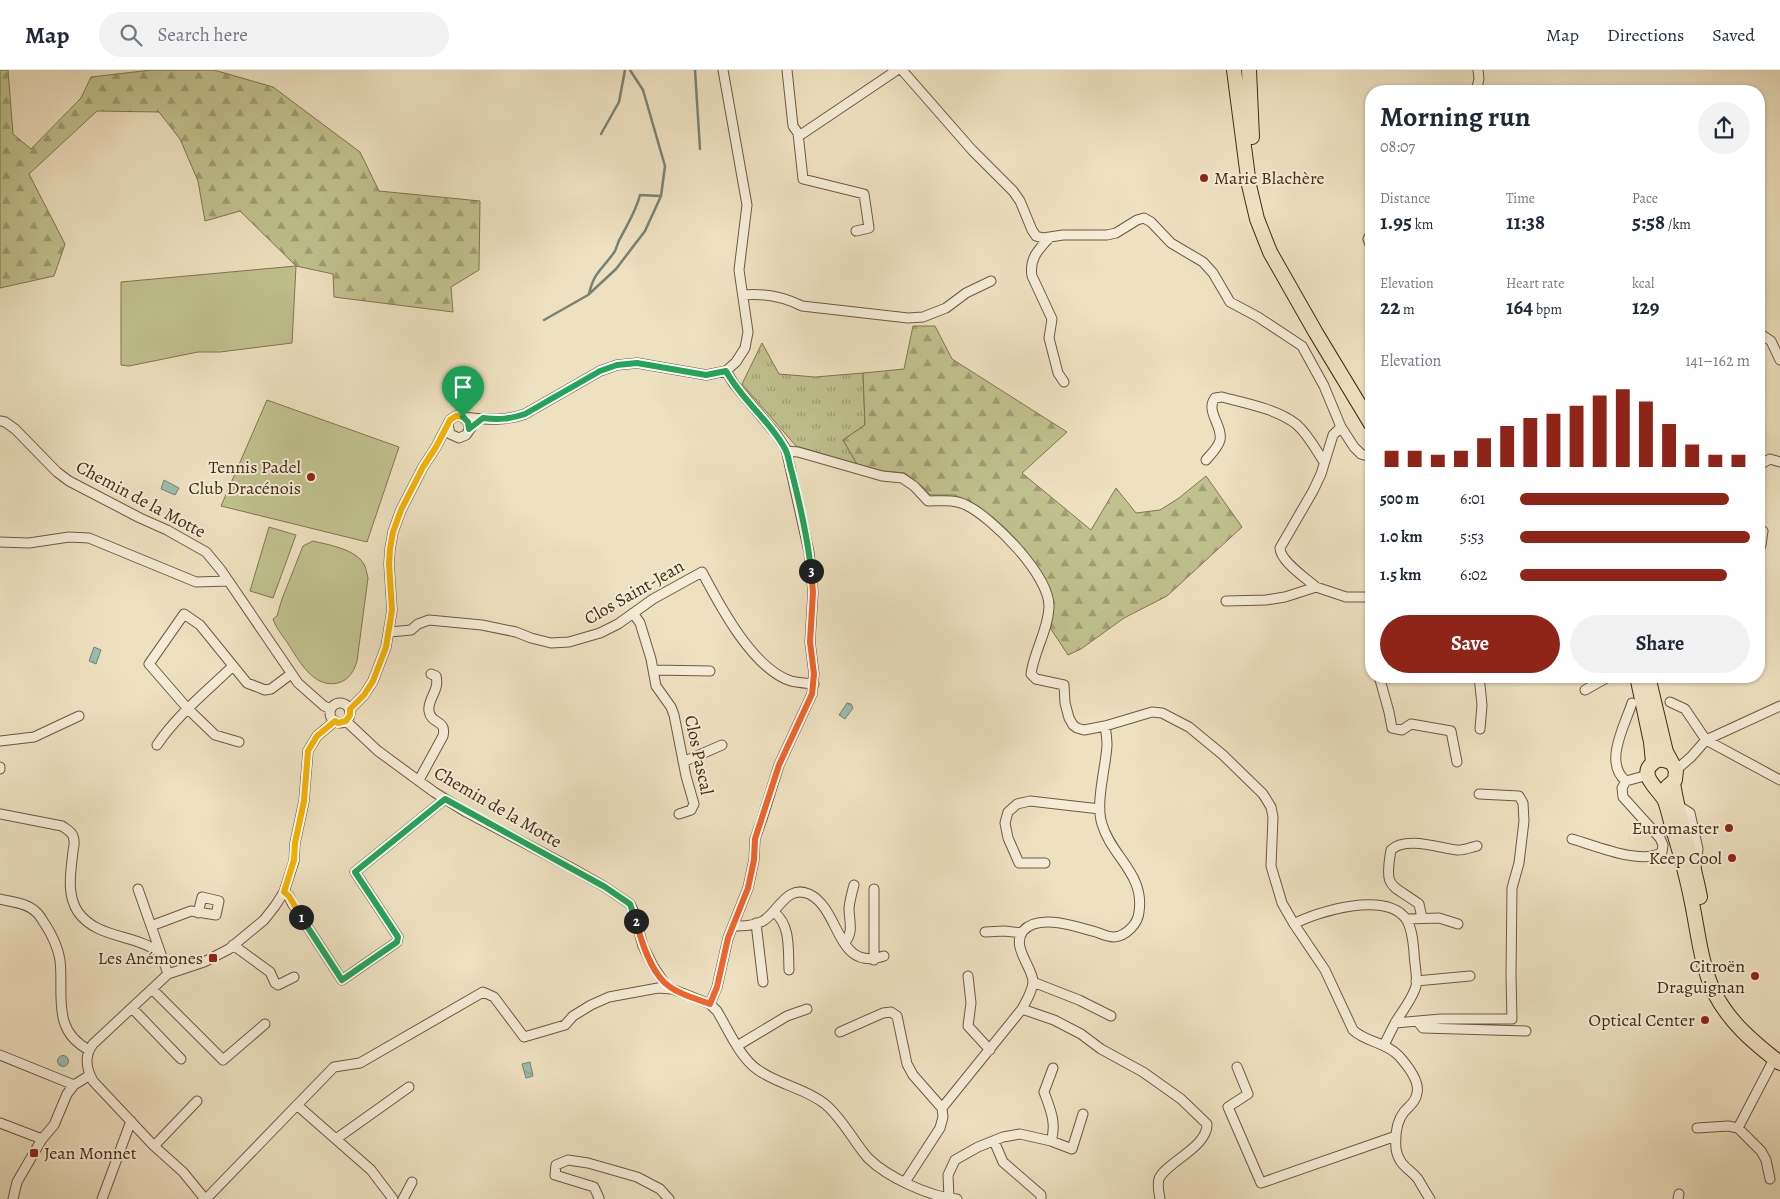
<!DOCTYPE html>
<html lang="en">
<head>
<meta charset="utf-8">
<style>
  :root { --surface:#fff; --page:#f2f2f3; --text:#1f2937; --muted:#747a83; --line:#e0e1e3; --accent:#8f2418 }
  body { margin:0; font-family:Alegreya,serif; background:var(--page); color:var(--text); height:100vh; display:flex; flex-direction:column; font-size:19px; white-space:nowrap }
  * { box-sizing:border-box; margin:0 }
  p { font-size:16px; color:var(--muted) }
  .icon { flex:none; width:28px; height:28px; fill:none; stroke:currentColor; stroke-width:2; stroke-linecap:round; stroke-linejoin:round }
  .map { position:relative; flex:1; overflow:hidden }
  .panel { position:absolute; left:1365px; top:15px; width:400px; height:598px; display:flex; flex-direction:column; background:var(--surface); border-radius:20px; box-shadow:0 1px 4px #0004 }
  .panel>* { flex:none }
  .pin { position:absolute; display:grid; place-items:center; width:42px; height:42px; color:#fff; margin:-51px -21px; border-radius:50% 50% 50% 0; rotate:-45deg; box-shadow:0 0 5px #0007 }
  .pin .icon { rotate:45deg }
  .km { position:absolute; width:25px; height:25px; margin:-12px; border-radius:50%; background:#222; color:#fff; font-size:14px; line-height:25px; text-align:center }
  .round { display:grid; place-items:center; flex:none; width:52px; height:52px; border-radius:26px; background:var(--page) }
  .summary { display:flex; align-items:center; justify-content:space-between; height:85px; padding:0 15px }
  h1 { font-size:28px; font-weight:600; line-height:38px }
  .figures { display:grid; grid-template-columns:repeat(3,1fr); gap:8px; height:85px; padding:5px 15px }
  .figures div { display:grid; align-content:center }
  .figures b { font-size:21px; font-weight:600 }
  .figures small { font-size:14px; font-weight:400 }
  .figures p { font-size:14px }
  .chart { height:140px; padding:10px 15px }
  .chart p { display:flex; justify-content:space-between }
  .chart svg { width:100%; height:90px; margin-top:5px; stroke:var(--accent); stroke-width:6 }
  .action { display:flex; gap:10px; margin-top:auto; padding:10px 15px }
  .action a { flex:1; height:58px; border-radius:30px; background:var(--accent); color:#fff; font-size:20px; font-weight:600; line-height:58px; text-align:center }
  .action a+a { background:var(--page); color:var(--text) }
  ul { padding:0 15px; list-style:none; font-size:16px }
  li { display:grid; grid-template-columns:80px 60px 1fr; align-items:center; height:38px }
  li i { height:12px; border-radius:6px; background:var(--accent) }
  header { display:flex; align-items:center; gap:30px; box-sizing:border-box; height:70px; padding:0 25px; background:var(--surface); border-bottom:1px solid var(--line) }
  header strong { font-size:24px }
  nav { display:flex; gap:28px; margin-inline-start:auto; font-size:18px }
  .search { width:350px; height:45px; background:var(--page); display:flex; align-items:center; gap:12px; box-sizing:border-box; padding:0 18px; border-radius:28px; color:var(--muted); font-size:19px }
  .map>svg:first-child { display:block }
  .grass { fill:url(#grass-tufts); stroke:#807651 }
  .forest { fill:url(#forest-firs); stroke:#807651 }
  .green { fill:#bfc18e; stroke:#807651 }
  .water { fill:url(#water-ripples); stroke:#768373 }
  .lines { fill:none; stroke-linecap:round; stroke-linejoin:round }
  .stream { stroke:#768373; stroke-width:2.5 }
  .street-casing { stroke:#6d593f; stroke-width:11 }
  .primary-casing { stroke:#422c14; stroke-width:16 }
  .street { stroke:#f4ecd6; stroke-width:9 }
  .primary { stroke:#eee1c0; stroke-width:14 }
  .split-1-casing { stroke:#fff; stroke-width:10 }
  .split-2-casing { stroke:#fff; stroke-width:10 }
  .split-3-casing { stroke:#fff; stroke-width:10 }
  .split-4-casing { stroke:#fff; stroke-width:10 }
  .split-1 { stroke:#f5b400; stroke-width:6 }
  .split-2 { stroke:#22a559; stroke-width:6 }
  .split-3 { stroke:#f0652b; stroke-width:6 }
  .split-4 { stroke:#22a559; stroke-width:6 }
  .poi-dot { fill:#8f2418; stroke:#f4ecd6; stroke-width:2 }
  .labels { text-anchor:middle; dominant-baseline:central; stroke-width:4; stroke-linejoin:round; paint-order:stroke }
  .poi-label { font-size:18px; fill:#422c14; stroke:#f4ecd6; text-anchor:end }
  .street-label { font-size:18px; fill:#422c14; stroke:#f4ecd6 }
</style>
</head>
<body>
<header>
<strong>Map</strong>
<div class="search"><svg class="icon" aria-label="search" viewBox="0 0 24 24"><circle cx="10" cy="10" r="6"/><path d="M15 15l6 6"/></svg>Search here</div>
<nav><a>Map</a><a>Directions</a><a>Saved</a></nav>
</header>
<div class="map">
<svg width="1780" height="1129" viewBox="0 0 1780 1129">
  <defs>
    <pattern id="grass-tufts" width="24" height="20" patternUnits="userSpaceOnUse" patternTransform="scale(1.25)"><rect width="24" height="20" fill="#bfc18e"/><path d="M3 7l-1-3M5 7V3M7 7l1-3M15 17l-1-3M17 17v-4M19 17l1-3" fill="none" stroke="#9d9d73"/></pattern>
    <pattern id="forest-firs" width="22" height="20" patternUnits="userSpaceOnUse" patternTransform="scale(1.25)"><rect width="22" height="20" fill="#bfc18e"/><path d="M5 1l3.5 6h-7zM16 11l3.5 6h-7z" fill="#9d9d73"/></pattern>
    <pattern id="water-ripples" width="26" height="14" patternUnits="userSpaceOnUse" patternTransform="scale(1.25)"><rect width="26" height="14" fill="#99bdb3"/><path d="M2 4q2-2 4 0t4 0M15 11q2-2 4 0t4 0" fill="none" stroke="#7e9a90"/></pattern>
  </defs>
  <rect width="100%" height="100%" fill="#eee1c0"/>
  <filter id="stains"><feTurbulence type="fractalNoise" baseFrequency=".004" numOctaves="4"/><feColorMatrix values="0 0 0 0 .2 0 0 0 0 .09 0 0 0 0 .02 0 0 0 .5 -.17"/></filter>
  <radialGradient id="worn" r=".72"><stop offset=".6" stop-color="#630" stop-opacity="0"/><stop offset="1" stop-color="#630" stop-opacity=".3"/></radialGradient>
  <path class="grass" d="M762,273L779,304L815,307L863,303L865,355L843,370L857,394L796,376L742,314Z"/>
  <path class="forest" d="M0,0H8L13,64L31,79L81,28L91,7L152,0H214L273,17L360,82L379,121L480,131L479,200L451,217L453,242L334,227L333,204L296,196L240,141L205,151L198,111L180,69L159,42L97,41L29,104L65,174L54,206L0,218Z
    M913,256H935L952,289L1067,362L1022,403L1091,460L1116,418L1136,443L1160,440L1179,428L1206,406L1242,457L1167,526L1124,548L1081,579L1068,585L1049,556L1051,529L1023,480L983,440L955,425H930L923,417L905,403L882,401L857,394L843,370L865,355L863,303L904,299Z"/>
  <path class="green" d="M296,196L292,273L220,282H198L129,296L121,295V212Z
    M267,330L399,377L367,472L221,436Z
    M269,457L296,465L273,528L250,521Z
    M313,471C329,475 357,479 365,496C366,499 367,504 368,508L357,591C354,601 349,610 338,613C313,619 298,589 287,572C282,565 276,558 273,549L277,546L282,529L303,476Z"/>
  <path class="water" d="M164,410L179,418L175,425L161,419Z
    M94,577L101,580L96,594L89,591Z
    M847,633L851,634L853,638L845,649L839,645Z
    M57.5 991a5.5 5.5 0 1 1 11 0a5.5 5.5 0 1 1-11 0Z
    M530,992L533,1006L526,1008L522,994Z"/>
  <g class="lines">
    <path class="stream" d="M695,0L700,79
      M601,64L619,32L625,0
      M589,224C594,201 604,198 615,181C617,177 618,171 621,167C628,153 636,141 640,125L661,126
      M544,250L588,225L616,199L645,161L661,126L665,96L643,20L630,0"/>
    <defs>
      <path id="street" d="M787,0L793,56L798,63L802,64L897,0
        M902,0L972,80L1013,121L1020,131L1032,160L1036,166L1043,168L1063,165H1107L1116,163L1137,150L1144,148L1151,152L1171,173L1203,192L1213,203L1230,232L1258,247L1302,276L1324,316L1341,357L1354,377L1361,384L1371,387
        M1476,21L1479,9L1478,0
        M798,63L803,109L864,124L869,158L856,161
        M1371,163L1368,169L1371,177
        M1050,167C1039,179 1029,188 1032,206L1052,249L1049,268L1058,303L1064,312
        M743,225C764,223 782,226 802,236L908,248L923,247L946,238L966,223L991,211
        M1759,263L1771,271L1780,290
        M463,347C485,349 503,352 525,344L600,301L617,295L637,293L706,305L726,301L736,292L745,278L748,262L739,200L747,135L723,0
        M0,351L5,352L15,359L57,402L69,411L140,448L167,460L206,482L221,500L298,613L324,636L331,639
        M448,354L450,364L459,368L466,365L473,355
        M786,381L798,382L882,406L902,408L914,416L928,431C941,431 954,429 966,435C993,448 1050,506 1049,537C1048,561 1034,581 1031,604L1036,609L1064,615L1065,633L1069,648L1073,655L1077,658L1084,660L1105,656L1152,642L1162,643L1189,657L1223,685L1263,724L1271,737L1273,747L1271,796L1282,833L1294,854L1325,900L1353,960C1367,973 1386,972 1399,986C1407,995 1420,1011 1417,1023C1416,1032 1409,1036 1404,1042C1396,1052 1395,1066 1396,1079C1399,1096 1409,1098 1418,1109C1422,1116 1426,1123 1430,1129
        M1206,390C1210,385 1218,378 1220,370C1223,356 1205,341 1215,328L1222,327C1245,333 1277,339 1296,354C1308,364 1316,380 1324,392
        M1759,395L1770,389L1780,392
        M0,472L29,473L69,467L89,468L196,512L228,511
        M1759,477L1761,475L1763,461
        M1316,517C1306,508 1280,491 1280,478L1313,421L1321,404L1333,365L1341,357
        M1226,531L1266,530L1285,527L1316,517L1346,527H1371
        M633,543L640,553L651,589L656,616L671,637L674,645L686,706L694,734L691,740L679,744
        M390,562L411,560L418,554L429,550L482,555L516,562L531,568L551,573L569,572L600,563L618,554L653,529L702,502C720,536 753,599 791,611C798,613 807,613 814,614
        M654,600L710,601
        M1379,606L1389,642L1392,658L1402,660L1411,654L1451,661L1457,692
        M1479,606L1482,635L1480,659
        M1585,620L1610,606
        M1670,632L1685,639L1706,670L1780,710
        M330 643a10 10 0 1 1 20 0a10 10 0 1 1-20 0Z
        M350,639L364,625L373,611L386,577L392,540L389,494L390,479L393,462L401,440L423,397L436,377L450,350L456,346L463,347L468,352L469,359
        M346,651L378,681L434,722L466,742L570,797L605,817L630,834L633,840L643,876L653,896L665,914L672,919L710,934L717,941C728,959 740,988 758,1000C779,1015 805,1018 825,1034C843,1049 853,1071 868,1088C887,1107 930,1127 957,1129
        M0,671L34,667L79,646
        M239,672L215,665L188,639L149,594L184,544L200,555L247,613L265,620L271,619L291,604
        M157,675C177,645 207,621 233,596
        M683,692L722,675
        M0,697V699
        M1676,700L1691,687L1706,670L1780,636
        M419,710L443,666C447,649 431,655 429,641C427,629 440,621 436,606L431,604
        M1626,711C1603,693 1625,655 1632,633
        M1677,735L1690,743L1698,779L1696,798
        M0,744L62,756C66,759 71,761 73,766C75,771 74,777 73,781C71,801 66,824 78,842C97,869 136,864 160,883
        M1572,769C1594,775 1642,796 1662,782L1663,775L1660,768L1623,727L1622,718L1626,711L1648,705
        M1045,793H1019L1008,768L1005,753L1008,742L1017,734L1030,731L1100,739
        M138,819L168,904
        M284,822L289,826L292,833L342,910L397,872L398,867L355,802L445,729
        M0,829C11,832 28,833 36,842C40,845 42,850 45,854C52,865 58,878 60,890C64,925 51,960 89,980
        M774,842C791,855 788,880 789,900
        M1422,848L1419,834C1390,813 1384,819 1391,780C1406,766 1439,778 1457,780C1463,781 1471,777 1477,776
        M1406,849L1439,848L1458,854
        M756,853L763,912
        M1294,854C1318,841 1386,821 1406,849C1412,858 1413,871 1414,882C1414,891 1418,909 1416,916C1413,928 1401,943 1395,953
        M151,856L191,841L216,845L219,831L202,827L198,843
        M733,856C743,856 754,856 763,851C778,842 787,814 809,824C841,839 836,903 884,886
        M985,862L1004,861L1022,863
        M845,872C854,862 849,851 849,838C850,830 852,822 854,815
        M233,875L270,902L275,913L278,915L294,907
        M874,890V819
        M968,906L971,933L968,956L990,980
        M1416,911L1470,906
        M1033,912L1079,930L1111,946
        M152,919L223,990L265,954
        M710,934L717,917L728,868L748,818L754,790L755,769L762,749L779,695L812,624L814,604L810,572L813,522L809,482L786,379L776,364L734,314L726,301
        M132,938L181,989
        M1022,939L1054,950L1081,964L1101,979L1143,1002L1181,1029L1207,1054C1208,1077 1165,1093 1159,1109C1157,1115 1159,1123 1160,1129
        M1418,952L1423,958L1526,961
        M840,962L883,943L891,942L897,946L907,994L913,1005L942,1038
        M1384,975L1395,953L1441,949H1512L1511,905L1512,818L1519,793L1524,751L1523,733L1519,726L1479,724
        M737,976L787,946L807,939
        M0,985L74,1015
        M1237,997L1248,1024L1228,1037L1261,1113L1396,1066
        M297,1035L334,997L360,993L483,922L494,927L524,967L565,955L573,946L591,935L609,927L658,918L671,919
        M0,1053L42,1069
        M1697,1058L1728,1056L1738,1058L1761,1081L1766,1090L1770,1109
        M1738,1058L1774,989
        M336,1069L409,1017
        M994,1071L1003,1092L1041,1125V1129
        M1051,1071C1057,1054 1050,1038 1044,1022L1053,998
        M154,1076L197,1031
        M905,1112L940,1058L943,1047L942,1038L1022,939C1026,931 1033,921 1033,911C1032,897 1011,876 1023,861C1039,843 1077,857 1096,862C1101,864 1108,867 1114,867C1126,866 1138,854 1139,842C1145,804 1111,786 1102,754C1095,733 1106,697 1107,675C1107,668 1106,662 1105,656
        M599,1128L594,1117L555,1105L556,1095L568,1090L588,1093L637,1107L660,1119L669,1129
        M949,1128L948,1105L955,1090L978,1077L1003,1067L1020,1064L1051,1071L1072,1079L1083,1044
        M13,1129L17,1112L42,1069L54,1055L67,1024L74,1015L90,1005
        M102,1129L131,1051
        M205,1129L183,1102L154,1076L93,1011C86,998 84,986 93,974L168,904L204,892L229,879L264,850L275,836L284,822L294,791L295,773L304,731L308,681L317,666L335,651
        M206,1129L297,1035L371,1100L393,1129
        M403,1129L412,1112
        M1678,1129L1679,1124"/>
      <path id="primary" d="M1234,0L1249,115L1257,149L1270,182L1316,263L1371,354
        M1249,0L1252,67
        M1637,606L1651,672L1653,692
        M1648,606L1666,682L1676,700L1675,710L1667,717
        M1670,692C1664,689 1658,688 1653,693C1637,705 1660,720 1665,731C1668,739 1670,748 1672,756C1680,782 1687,807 1692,833C1698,862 1701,895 1714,922C1729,952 1754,973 1780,993
        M1673,713C1679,752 1693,789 1700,827"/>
    </defs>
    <use href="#street" class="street-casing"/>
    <use href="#primary" class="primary-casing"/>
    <use href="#street" class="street"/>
    <use href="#primary" class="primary"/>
  </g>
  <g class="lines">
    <defs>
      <path id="split-1" d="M301,847L289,826L284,822L294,790L295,773L304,731L308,681L317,666L335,651L338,653L346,651L350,645V639L364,625L373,611L386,577L392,540L389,494L390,479L393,462L401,440L423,397L436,377L450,350L456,346L463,347"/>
      <path id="split-2" d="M301,847L342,910L397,872L398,867L355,802L445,729L605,817L630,834L636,851"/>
      <path id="split-3" d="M636,851C641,871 652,905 670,917C681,925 697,929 710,934L717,917L728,868L748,818L754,790L755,769L779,695L812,624L814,604L810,572L813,522L811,501"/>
      <path id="split-4" d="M463,347L468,352L469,359L483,348C499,350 510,349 525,344L600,301L617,295L637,293L706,305L726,301C741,329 768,349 784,377C789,384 789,395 792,403C800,435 808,468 811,501"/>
    </defs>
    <use href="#split-1" class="split-1-casing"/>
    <use href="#split-2" class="split-2-casing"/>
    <use href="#split-3" class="split-3-casing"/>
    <use href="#split-4" class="split-4-casing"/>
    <use href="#split-1" class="split-1"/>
    <use href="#split-2" class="split-2"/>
    <use href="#split-3" class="split-3"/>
    <use href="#split-4" class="split-4"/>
  </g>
  <g class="poi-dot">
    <circle cx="1204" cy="108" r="5"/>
    <circle cx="311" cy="407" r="5"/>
    <circle cx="1729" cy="758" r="5"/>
    <circle cx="1732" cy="788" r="5"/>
    <rect x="208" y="883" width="10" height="10" rx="2.5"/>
    <circle cx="1755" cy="906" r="5"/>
    <circle cx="1705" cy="950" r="5"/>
    <rect x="29" y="1078" width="10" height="10" rx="2.5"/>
  </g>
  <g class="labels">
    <g class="poi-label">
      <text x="1214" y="108" text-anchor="start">Marie Blachère</text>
      <text x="301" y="397">Tennis Padel<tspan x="301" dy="21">Club Dracénois</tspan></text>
      <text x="1719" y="758">Euromaster</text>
      <text x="1722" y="788">Keep Cool</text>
      <text x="203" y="888">Les Anémones</text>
      <text x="1745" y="896">Citroën<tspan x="1745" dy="21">Draguignan</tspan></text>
      <text x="1695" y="950">Optical Center</text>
      <text x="44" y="1083" text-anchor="start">Jean Monnet</text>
    </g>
    <g class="street-label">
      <text transform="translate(141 429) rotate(28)">Chemin de la Motte</text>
      <text transform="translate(634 522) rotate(-30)">Clos Saint-Jean</text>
      <text transform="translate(699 685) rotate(78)">Clos Pascal</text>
      <text transform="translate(498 737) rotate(30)">Chemin de la Motte</text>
    </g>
  </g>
  <rect width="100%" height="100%" filter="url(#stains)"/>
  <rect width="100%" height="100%" fill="url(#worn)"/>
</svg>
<div class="pin" style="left:463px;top:347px;background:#1e9e55"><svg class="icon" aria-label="arrive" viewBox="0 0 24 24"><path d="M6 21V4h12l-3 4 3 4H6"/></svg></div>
<b class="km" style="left:301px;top:847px">1</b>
<b class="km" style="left:636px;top:851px">2</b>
<b class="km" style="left:811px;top:501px">3</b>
<section class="panel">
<div class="summary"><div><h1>Morning run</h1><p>08:07</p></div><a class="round"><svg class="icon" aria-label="share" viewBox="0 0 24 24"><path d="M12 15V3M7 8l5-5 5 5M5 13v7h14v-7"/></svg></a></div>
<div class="figures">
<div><p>Distance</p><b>1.95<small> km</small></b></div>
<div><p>Time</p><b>11:38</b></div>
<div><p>Pace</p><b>5:58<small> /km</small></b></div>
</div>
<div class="figures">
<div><p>Elevation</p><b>22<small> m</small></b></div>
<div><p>Heart rate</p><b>164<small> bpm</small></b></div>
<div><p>kcal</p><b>129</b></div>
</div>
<div class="chart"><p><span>Elevation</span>141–162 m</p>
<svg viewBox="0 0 160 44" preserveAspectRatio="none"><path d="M5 44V36M15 44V36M25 44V38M35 44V36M45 44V30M55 44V24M65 44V20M75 44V18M85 44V14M95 44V9M105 44V6M115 44V12M125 44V23M135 44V33M145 44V38M155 44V38"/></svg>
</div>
<ul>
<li><b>500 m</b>6:01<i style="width:91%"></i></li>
<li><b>1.0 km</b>5:53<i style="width:100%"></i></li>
<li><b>1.5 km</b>6:02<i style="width:90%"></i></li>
</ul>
<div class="action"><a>Save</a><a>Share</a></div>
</section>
</div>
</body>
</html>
